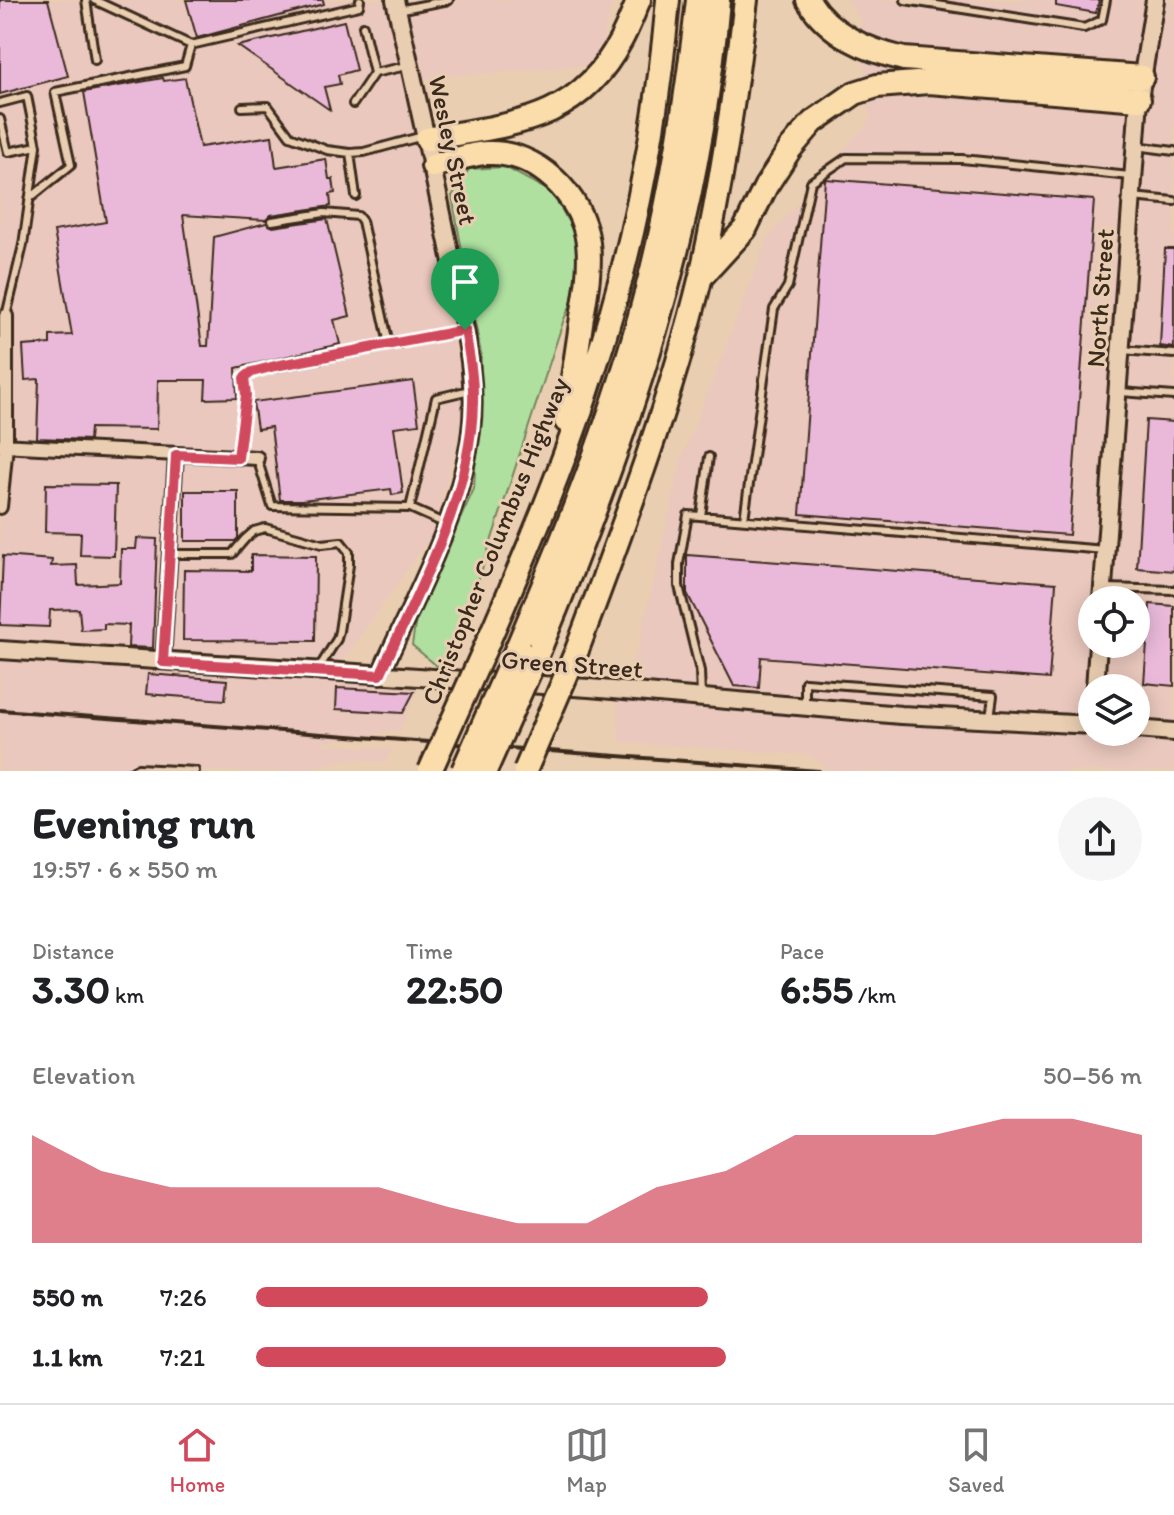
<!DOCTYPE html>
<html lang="en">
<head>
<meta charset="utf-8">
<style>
  :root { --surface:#fff; --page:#f6f6f6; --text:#202124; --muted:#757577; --line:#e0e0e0; --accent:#d1495b }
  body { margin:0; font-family:Itim,sans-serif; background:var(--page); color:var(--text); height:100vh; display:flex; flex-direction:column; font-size:30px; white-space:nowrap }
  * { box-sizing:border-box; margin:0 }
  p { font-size:26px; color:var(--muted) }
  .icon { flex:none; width:44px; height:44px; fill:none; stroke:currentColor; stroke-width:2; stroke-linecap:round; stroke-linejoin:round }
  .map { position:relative; height:771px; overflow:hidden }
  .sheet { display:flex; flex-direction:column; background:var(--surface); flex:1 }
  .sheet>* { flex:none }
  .controls { position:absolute; left:1078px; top:586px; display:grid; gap:16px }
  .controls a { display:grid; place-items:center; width:72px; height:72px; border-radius:50%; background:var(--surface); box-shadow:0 4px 20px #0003; font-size:40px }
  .pin { position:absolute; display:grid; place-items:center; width:68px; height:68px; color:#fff; margin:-82px -34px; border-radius:50% 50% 50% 0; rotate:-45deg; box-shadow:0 0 8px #0007 }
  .pin .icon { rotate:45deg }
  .round { display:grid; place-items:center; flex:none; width:84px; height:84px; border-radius:42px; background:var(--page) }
  .overview { display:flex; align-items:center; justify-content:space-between; height:136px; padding:0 32px }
  h1 { font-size:44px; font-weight:700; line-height:60px }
  .figures { display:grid; grid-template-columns:repeat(3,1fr); gap:12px; height:136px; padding:8px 32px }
  .figures div { display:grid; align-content:center }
  .figures b { font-size:40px; font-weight:700 }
  .figures small { font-size:22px; font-weight:400 }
  .figures p { font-size:22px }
  .chart { height:224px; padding:16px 32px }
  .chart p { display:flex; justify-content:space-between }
  .chart svg { width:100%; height:144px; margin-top:8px; fill:var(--accent); opacity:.7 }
  ul { padding:0 32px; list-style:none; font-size:26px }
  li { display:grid; grid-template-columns:128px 96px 1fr; align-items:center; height:60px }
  li i { height:20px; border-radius:10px; background:var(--accent) }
  .menu { display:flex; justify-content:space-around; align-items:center; height:112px; border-top:2px solid var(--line); background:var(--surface); font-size:22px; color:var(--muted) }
  .menu a { display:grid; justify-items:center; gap:4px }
  .menu .selected { color:var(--accent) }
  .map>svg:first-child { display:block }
  .built { fill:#eac8bd; fill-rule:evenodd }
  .green { fill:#afe0a0; stroke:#75855f; stroke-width:2 }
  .building { fill:#eab9da; stroke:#3b2a1e; stroke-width:2 }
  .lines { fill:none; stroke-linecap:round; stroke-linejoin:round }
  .service-casing { stroke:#3b2a1e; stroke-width:12 }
  .minor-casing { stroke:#3b2a1e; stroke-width:18 }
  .tertiary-casing { stroke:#3b2a1e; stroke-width:22 }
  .motorway-casing { stroke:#3b2a1e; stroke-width:28 }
  .service { stroke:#eaceb1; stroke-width:6 }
  .minor { stroke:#eaceb1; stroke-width:12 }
  .tertiary { stroke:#eaceb1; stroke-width:16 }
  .motorway { stroke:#faddab; stroke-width:22 }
  .rail { stroke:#3b2a1e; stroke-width:4 }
  .motorway-bridge-casing { stroke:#3b2a1e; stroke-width:28; stroke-linecap:butt }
  .motorway-bridge { stroke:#faddab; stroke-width:22 }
  .route-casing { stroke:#fff; stroke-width:16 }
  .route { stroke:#d1495b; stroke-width:10 }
  .labels { text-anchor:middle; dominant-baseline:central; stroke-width:6; stroke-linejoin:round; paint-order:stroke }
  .street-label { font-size:26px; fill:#3b2a1e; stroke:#eaceb1 }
</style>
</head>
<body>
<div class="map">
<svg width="1174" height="771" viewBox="0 0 1174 771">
  <rect width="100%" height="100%" fill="#eaceb1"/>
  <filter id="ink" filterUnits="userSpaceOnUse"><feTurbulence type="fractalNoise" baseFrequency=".0125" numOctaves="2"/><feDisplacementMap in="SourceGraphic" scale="16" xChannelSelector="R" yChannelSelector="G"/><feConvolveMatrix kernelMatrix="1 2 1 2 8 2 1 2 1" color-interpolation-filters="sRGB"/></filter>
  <g filter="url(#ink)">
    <path class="built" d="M0,0H613L596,65L417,79L434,158L449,313L467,408L433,533L342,663L419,687L401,730L316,744L392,749L385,763L349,759L298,771H0Z
      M847,0H1174V771H831L809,755L620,742L615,683L637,653L681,461L768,238L870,120L860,18ZM1092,600H1136V644H1092ZM1092,688H1136V732H1092Z"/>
    <path class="green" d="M505,167L553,193L576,236L577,292L564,319L465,621L438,667L412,645L417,612L474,489L481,354L452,196L469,169Z"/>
    <path class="building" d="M0,0H48L68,76L0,94Z
      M186,0H323L324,4L197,38Z
      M1056,0H1099L1096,13L1056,6Z
      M344,21L356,70L338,75L340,84L324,87L330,110L238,46Z
      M163,78L164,81L185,78L200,147L272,136L276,167L326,159L329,179H333L335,193L330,194L331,206L271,215L266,220L183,215L202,346H208L214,237L266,223L273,227L327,219L350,316L334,320L340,344L236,368L237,398L205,399L206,380H158L157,429L90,428L89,440L37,438L39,379L25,380L23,346L50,344V336L72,335L54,231L106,222L84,92Z
      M825,179L1094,200L1069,535L800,514Z
      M1165,249H1174V348L1160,346Z
      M413,381L419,424L394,427L403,493L392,495L391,489L302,500H280L271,427L257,429L253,402Z
      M1146,420L1174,422V571L1137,568Z
      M46,484L116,485L114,556L80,555L81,533L45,532Z
      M185,491H238V538L235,541H185Z
      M137,538L157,539L153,648L128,647L129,625L104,624V629L81,630L79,609L50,610L49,627L0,625L3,556L52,560L51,566L77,565L78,585L120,583L121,549H136Z
      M251,555L316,556L315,641L183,640L184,570L251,571Z
      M687,555L1056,583L1049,679L761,657L759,688L734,686L687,593Z
      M1150,604L1174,606V686L1144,683Z
      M148,674L227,680L225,700L146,694Z
      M337,688L414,692L403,713L336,709Z"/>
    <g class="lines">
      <defs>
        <path id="service" d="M86,0L95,60
          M94,0L191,45L359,6L360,0
          M905,0L1084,28L1102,20L1106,0
          M398,10L449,0
          M363,26L374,73
          M0,103L27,96L37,146L8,152L0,119
          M353,104L374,73L407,66
          M242,107L268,106L290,136L327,150L350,153L364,152L423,136
          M1136,146L1174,151
          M350,153L356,196
          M1132,197L1174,201
          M29,199L71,165L55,92L185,66L191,45
          M272,221L324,213L358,216L362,221L389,344
          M6,316L23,245L37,146
          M1122,350L1174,354
          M1121,392L1174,396
          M238,458L246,395L244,378L252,372L465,330
          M257,458L272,506L410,508L446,524
          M410,508L436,398L470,390
          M701,516L709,457
          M744,519L774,309L788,286L811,182L846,158L962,159L1130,176
          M170,554H232L245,539L254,531L265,528L322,544L341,542L349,552V565L339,631L337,639L319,668
          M1106,588L1174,590
          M701,697L700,671L679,586V564L688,515L1105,550
          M805,706V682L993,696L990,717
          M132,771L138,768L195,771"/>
        <path id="minor" d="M0,445L257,458
          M0,507L6,445V316
          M163,662L176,455"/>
        <path id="tertiary" d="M1102,600L1139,99L1155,0
          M0,650L589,688L901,715L1092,725
          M380,675C414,598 461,516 471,431C478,374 462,318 452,262C434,174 415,87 395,0
          M1095,688L1098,644
          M1136,729L1174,732"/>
        <path id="motorway" d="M808,0C830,35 866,50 904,59L1142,77
          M427,139C510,124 577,124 621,40C628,27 633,13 639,0
          M433,166C450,161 469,154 487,153C537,151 582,195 588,243C591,267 586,294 582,317C577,351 572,386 566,421
          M701,277L745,229L766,186L790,149L813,122L855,93L877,86L929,82L1139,99
          M487,644C525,556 563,468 592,376C632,255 657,128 668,0
          M518,646C567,530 615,414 646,293C672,196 687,99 698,0
          M540,648C628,436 699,231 718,0
          M577,650C623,527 670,404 701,276C722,185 735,93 746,0"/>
      </defs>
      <use href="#service" class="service-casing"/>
      <use href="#minor" class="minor-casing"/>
      <use href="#tertiary" class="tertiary-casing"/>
      <use href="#motorway" class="motorway-casing"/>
      <use href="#service" class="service"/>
      <use href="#minor" class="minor"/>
      <use href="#tertiary" class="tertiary"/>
      <use href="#motorway" class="motorway"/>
      <path class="rail" d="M0,710L819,771"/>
      <defs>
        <path id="motorway-bridge" d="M430,771L487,644
          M463,771L518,646
          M485,771L540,648
          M525,771L577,650"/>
      </defs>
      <use href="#motorway-bridge" class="motorway-bridge-casing"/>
      <use href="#motorway-bridge" class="motorway-bridge"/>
    </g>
  </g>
  <g class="lines" filter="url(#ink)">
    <defs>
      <path id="route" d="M465,330C469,354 474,379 473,403C471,499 418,590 380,675L163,662L176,455L238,458L246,395L244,378L252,372L275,366Z"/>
    </defs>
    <use href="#route" class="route-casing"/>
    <use href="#route" class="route"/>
  </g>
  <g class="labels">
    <g class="street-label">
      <text transform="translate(453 150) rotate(78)">Wesley Street</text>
      <text transform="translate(1100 298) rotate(-86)">North Street</text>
      <text transform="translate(495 541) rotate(-68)">Christopher Columbus Highway</text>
      <text transform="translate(572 664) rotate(4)">Green Street</text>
    </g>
  </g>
</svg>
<div class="controls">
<a><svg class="icon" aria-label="locate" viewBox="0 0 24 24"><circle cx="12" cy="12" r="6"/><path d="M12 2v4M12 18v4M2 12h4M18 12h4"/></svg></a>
<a><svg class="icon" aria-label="layers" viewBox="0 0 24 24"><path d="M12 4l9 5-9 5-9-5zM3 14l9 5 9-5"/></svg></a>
</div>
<div class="pin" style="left:465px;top:330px;background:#1e9e55"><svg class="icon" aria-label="arrive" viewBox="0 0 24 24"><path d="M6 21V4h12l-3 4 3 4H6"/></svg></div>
</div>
<section class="sheet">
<div class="overview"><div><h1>Evening run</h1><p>19:57 · 6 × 550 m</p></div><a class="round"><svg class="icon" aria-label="share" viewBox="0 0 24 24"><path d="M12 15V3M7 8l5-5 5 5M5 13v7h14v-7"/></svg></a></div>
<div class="figures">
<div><p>Distance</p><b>3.30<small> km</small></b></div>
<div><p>Time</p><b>22:50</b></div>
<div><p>Pace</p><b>6:55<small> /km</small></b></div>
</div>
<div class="chart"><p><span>Elevation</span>50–56 m</p>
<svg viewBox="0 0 160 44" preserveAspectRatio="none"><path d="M0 44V11L10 22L20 27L30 27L40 27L50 27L60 33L70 38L80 38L90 27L100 22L110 11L120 11L130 11L140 6L150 6L160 11V44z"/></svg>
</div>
<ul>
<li><b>550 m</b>7:26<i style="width:51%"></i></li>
<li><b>1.1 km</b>7:21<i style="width:53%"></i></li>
</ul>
</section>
<nav class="menu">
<a class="selected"><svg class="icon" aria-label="home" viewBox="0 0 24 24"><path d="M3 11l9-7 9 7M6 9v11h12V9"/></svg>Home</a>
<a><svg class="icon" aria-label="map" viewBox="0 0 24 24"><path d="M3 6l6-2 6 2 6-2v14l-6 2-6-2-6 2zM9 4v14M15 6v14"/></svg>Map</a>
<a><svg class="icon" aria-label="saved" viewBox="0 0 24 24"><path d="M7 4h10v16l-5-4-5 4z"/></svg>Saved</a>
</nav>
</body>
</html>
